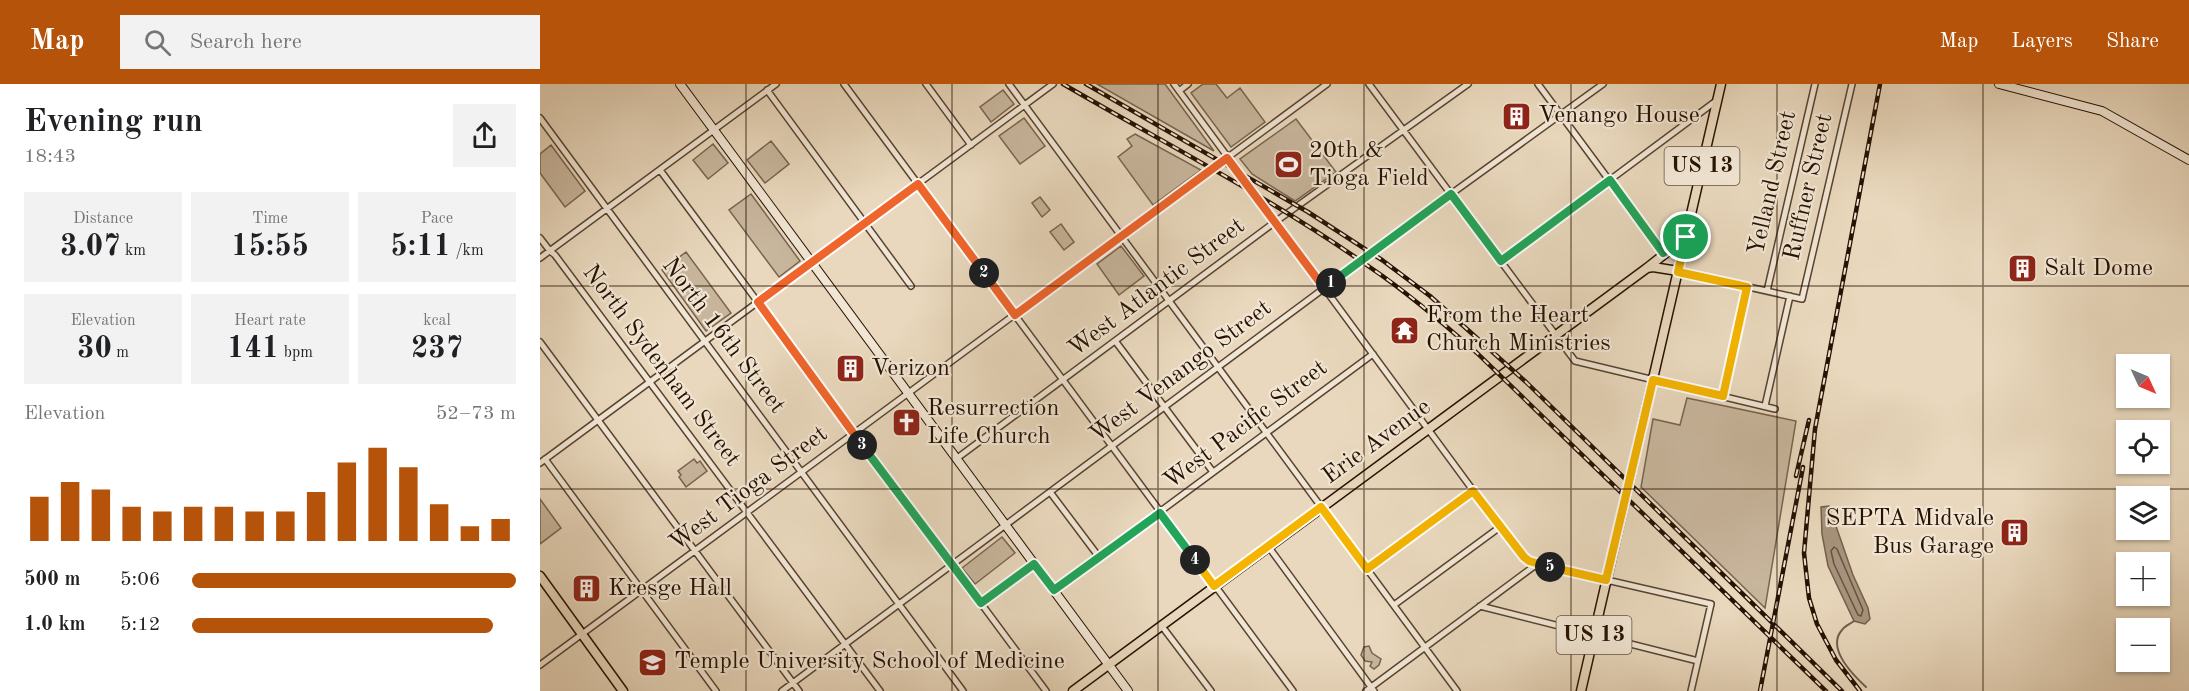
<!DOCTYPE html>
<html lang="en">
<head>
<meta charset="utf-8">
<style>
  :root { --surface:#fff; --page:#f2f2f2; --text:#202124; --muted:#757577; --accent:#b45309 }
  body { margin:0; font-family:"Old Standard TT",serif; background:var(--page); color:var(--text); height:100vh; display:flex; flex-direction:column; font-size:22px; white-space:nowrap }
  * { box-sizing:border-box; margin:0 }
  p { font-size:20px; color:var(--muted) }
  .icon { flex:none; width:33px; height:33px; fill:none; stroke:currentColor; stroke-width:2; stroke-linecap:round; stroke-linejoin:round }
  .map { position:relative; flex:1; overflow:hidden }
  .sheet { display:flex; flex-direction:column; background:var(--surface); width:540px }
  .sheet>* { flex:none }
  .needle { width:39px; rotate:134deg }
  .buttons { position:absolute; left:1576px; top:270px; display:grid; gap:12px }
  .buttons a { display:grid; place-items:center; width:54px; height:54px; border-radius:0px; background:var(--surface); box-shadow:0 2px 4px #0004; font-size:30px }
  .pin { position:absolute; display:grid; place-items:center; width:51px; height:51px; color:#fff; margin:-26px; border:3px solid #fff; border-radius:50%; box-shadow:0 2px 6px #0007 }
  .km { position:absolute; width:30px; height:30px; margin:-15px; border-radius:50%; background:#222; color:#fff; font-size:16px; line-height:30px; text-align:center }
  .round { display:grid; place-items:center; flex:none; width:63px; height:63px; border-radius:0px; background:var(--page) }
  .overview { display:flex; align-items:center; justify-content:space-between; height:102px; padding:0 24px }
  h1 { font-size:33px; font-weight:700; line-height:45px }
  .metrics { display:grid; grid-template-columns:repeat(3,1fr); gap:9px; height:102px; padding:6px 24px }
  .metrics div { display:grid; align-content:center; border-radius:0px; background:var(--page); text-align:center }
  .metrics b { font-size:30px; font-weight:700 }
  .metrics small { font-size:16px; font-weight:400 }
  .metrics p { font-size:16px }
  .chart { height:168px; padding:12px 24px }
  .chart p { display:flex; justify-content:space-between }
  .chart svg { width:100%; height:108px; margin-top:6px; stroke:var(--accent); stroke-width:6 }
  ul { padding:0 24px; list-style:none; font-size:20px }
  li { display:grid; grid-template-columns:96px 72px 1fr; align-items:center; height:45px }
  li i { height:15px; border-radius:8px; background:var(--accent) }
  header { display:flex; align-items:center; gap:36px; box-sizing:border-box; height:84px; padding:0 30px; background:var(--accent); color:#fff }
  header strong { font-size:28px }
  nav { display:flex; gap:33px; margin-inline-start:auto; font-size:21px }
  .search { width:420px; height:54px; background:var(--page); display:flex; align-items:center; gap:15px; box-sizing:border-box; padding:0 21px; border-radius:0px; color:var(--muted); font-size:22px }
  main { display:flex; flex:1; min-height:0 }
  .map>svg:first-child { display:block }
  .green { fill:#c8b69d; stroke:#776450; stroke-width:1.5 }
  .water { fill:#a7947d; stroke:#73604c; stroke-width:1.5 }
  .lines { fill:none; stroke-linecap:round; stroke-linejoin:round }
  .shore { stroke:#665240; stroke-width:1.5 }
  .stream { stroke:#73604c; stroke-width:2 }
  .street-casing { stroke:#574331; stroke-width:8 }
  .secondary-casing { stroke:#261102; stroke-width:10 }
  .primary-casing { stroke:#261102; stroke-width:11 }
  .street { stroke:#f1e6d4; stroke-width:5 }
  .secondary { stroke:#f1e6d4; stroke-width:8 }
  .primary { stroke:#e9d8bd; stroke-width:8 }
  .rail-casing { stroke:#261102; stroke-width:4.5 }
  .rail { stroke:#f1e6d4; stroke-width:2; stroke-dasharray:7; stroke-linecap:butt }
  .split-1-casing { stroke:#fff; stroke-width:12 }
  .split-2-casing { stroke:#fff; stroke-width:12 }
  .split-3-casing { stroke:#fff; stroke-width:12 }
  .split-4-casing { stroke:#fff; stroke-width:12 }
  .split-5-casing { stroke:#fff; stroke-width:12 }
  .split-6-casing { stroke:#fff; stroke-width:12 }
  .split-1 { stroke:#22a559; stroke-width:8 }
  .split-2 { stroke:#f0652b; stroke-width:8 }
  .split-3 { stroke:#f0652b; stroke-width:8 }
  .split-4 { stroke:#22a559; stroke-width:8 }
  .split-5 { stroke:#f5b400; stroke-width:8 }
  .split-6 { stroke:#f5b400; stroke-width:8 }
  .grid { fill:none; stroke:#261102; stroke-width:1.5; stroke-opacity:0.55 }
  .labels { text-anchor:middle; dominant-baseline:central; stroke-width:4.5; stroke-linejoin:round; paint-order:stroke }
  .shield { fill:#f1e6d4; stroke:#635141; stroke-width:1.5 }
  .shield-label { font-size:22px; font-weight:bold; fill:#261102 }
  .poi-label { font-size:24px; fill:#261102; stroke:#f1e6d4; text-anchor:start }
  .street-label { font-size:24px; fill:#261102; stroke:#f1e6d4 }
</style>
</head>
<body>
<header>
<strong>Map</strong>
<div class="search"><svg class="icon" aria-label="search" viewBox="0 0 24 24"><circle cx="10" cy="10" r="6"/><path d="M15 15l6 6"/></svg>Search here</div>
<nav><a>Map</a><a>Layers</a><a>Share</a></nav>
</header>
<main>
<section class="sheet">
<div class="overview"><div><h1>Evening run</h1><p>18:43</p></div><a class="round"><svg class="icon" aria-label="share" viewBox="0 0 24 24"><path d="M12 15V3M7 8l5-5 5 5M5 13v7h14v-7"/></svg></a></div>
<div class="metrics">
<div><p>Distance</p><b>3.07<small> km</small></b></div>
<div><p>Time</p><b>15:55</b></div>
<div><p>Pace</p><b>5:11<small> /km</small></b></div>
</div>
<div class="metrics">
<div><p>Elevation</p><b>30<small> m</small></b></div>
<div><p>Heart rate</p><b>141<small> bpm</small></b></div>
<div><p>kcal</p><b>237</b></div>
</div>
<div class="chart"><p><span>Elevation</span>52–73 m</p>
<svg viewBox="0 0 160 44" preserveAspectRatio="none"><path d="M5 44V26M15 44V20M25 44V23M35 44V30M45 44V32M55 44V30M65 44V30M75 44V32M85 44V32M95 44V24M105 44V12M115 44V6M125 44V14M135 44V29M145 44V38M155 44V35"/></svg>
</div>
<ul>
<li><b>500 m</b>5:06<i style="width:100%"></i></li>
<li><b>1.0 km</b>5:12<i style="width:93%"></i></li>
</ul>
</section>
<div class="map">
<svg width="1649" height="607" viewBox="0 0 1649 607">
  <rect width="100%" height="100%" fill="#e9d8bd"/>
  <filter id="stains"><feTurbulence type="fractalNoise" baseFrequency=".00333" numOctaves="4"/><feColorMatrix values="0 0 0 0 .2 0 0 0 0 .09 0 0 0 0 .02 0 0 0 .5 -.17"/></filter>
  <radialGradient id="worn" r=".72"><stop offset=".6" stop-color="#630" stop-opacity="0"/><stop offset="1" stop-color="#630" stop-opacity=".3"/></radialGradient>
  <path class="green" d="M557,0H625L674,67Z
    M663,0H676L687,14L700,4L725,38L691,63L651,9Z
    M463,6L474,20L451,38L440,23Z
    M484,34L505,62L480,80L459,52Z
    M756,35L796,88L755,117L712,90L700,75Z
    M595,50L661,86L613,121L578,73L592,62L587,55Z
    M231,57L249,80L225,99L207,76Z
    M173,60L188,79L168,95L153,76Z
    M11,61L45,107L25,123L0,89V70Z
    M211,110L260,177L239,193L189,126Z
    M500,113L510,126L502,133L492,119Z
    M521,140L534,158L524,166L510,148Z
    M581,162L604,192L579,211L557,180Z
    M146,168L191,229L166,247L122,186Z
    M1147,314L1256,337L1225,524L1101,403L1113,335L1140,341Z
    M154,375L157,379L160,377L167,387L146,403L139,393L141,391L138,387Z
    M0,415L21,444L0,460Z
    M462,453L475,469L435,500L422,484Z
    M829,562L832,569L841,575L839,581L834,585L830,582L832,578L825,577L821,571L824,563Z"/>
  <path class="water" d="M1289,422L1313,491L1328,524L1330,535L1325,540L1314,537L1288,482L1282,450L1281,423Z"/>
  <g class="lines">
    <path class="shore" d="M1294,463L1297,465L1323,526L1321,532L1318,531L1294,480L1291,467Z"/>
    <path class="stream" d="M1314,537C1310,540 1304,542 1302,546C1286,564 1313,591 1326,603"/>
    <defs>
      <path id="street" d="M304,0L753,607
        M386,0L431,61
        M469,0L917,607
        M634,0L960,443L984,473L997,480L1171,520L1151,607
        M829,0L1035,277L1235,325
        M998,0L1123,169
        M227,6L371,202
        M639,7L648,0
        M0,34L423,607
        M120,86L506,607
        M0,154L10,167L15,171L340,607
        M0,174L236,0
        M961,177L1176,17
        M1138,187L1262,215L1312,0
        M1227,207L1275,0
        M0,258L259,607
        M576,258L673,388
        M1183,312L1207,203
        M1225,322L1250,212
        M5,375L176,607
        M416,375L735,138L928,0
        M0,379L513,0
        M510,408L559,473
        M728,462L834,607
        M827,485L933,407
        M514,506L833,270
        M441,519L494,480
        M854,521L960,443
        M940,522L1158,577
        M621,541L671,607
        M0,581L787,0
        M242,607L911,110L1063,0
        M826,607L997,480"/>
      <path id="secondary" d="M140,0L588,607
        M1459,0L1562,27L1649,76"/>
      <path id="primary" d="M1107,184L1113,183L1138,187
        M0,492L83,607
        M533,607L1107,184L1146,153
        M1041,607L1181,0"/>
    </defs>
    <use href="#street" class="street-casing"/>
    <use href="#secondary" class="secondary-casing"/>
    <use href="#primary" class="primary-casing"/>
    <use href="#street" class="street"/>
    <use href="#secondary" class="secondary"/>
    <use href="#primary" class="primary"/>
    <defs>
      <path id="rail" d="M523,0C626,60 733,115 831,184C868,209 903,239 937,269L1286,607
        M546,0L768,128L842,176L890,212L986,298L1302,607
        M1256,392L1269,336
        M1220,607L1263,383
        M1320,607L1296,576L1277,540L1269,514L1264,469L1275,345L1340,0"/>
    </defs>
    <use href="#rail" class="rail-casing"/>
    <use href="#rail" class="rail"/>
  </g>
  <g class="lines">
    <defs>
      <path id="split-1" d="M791,199L911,110L961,177L1070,96L1123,169L1146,153"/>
      <path id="split-2" d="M444,189L475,231L687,74L784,204L791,199"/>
      <path id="split-3" d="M322,361L218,218L378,100L444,189"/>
      <path id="split-4" d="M322,361L441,519L494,480L514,506L620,429L655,476"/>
      <path id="split-5" d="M655,476L674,502L781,423L827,485L933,407L984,473L989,477L1010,483"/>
      <path id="split-6" d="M1010,483L1066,496L1113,296L1183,312L1207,203L1138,188L1146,153"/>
    </defs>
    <use href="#split-1" class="split-1-casing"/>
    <use href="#split-2" class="split-2-casing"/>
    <use href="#split-3" class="split-3-casing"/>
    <use href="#split-4" class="split-4-casing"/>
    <use href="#split-5" class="split-5-casing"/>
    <use href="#split-6" class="split-6-casing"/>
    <use href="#split-1" class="split-1"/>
    <use href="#split-2" class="split-2"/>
    <use href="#split-3" class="split-3"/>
    <use href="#split-4" class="split-4"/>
    <use href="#split-5" class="split-5"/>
    <use href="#split-6" class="split-6"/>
  </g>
  <path class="grid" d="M206,0V607M412,0V607M618,0V607M824,0V607M1031,0V607M1237,0V607M1443,0V607M0,202H1649M0,405H1649"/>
  <defs>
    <symbol id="building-square" viewBox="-11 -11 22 22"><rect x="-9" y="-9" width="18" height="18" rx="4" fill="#8f2418" stroke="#f1e6d4"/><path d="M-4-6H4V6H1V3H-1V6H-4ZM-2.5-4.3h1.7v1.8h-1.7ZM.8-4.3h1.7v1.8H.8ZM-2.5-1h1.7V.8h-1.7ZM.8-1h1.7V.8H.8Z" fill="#fff"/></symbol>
    <symbol id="stadium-square" viewBox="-11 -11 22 22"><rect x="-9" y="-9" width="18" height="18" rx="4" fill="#8f2418" stroke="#f1e6d4"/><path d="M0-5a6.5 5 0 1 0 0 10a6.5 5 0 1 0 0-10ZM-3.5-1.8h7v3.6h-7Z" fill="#fff"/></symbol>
    <symbol id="temple-square" viewBox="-11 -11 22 22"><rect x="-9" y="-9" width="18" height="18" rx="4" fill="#8f2418" stroke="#f1e6d4"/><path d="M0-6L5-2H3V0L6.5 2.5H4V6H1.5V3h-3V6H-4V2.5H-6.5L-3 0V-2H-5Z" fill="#fff"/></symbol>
    <symbol id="church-square" viewBox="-11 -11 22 22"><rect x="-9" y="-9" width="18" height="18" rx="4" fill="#8f2418" stroke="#f1e6d4"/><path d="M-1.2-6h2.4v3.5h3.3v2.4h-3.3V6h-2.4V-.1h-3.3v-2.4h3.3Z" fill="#fff"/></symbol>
    <symbol id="university-square" viewBox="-11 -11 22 22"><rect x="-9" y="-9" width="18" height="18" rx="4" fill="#8f2418" stroke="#f1e6d4"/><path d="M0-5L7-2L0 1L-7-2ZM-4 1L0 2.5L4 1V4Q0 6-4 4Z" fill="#fff"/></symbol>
  </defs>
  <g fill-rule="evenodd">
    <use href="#building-square" x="960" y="16" width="33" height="33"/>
    <use href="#stadium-square" x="732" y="64" width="33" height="33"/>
    <use href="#building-square" x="1466" y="168" width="33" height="33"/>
    <use href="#temple-square" x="848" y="230" width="33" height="33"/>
    <use href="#building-square" x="294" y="268" width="33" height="33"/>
    <use href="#church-square" x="350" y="322" width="33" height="33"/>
    <use href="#building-square" x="1458" y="432" width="33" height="33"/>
    <use href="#building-square" x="30" y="488" width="33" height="33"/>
    <use href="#university-square" x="96" y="562" width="33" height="33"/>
  </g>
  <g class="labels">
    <g class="shield">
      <rect x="1124.5" y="63" width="75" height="38" rx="4.5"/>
      <rect x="1016.5" y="532" width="75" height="38" rx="4.5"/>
    </g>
    <g class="shield-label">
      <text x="1162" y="82">US 13</text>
      <text x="1054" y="551">US 13</text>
    </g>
    <g class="poi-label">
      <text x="998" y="32">Venango House</text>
      <text x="769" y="67">20th &amp;<tspan x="769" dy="28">Tioga Field</tspan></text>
      <text x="1504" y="185">Salt Dome</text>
      <text x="886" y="232">From the Heart<tspan x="886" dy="28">Church Ministries</tspan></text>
      <text x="331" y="285">Verizon</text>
      <text x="387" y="325">Resurrection<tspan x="387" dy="28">Life Church</tspan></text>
      <text x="1454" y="435" text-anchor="end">SEPTA Midvale<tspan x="1454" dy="28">Bus Garage</tspan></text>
      <text x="68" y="505">Kresge Hall</text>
      <text x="134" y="578">Temple University School of Medicine</text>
    </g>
    <g class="street-label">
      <text transform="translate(1233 99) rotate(-77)">Yelland Street</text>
      <text transform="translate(1269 103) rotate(-77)">Ruffner Street</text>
      <text transform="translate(617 204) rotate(-37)">West Atlantic Street</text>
      <text transform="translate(183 252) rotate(53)">North 16th Street</text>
      <text transform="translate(121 282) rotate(53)">North Sydenham Street</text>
      <text transform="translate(641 288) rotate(-37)">West Venango Street</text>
      <text transform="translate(706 341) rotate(-37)">West Pacific Street</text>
      <text transform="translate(837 358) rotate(-36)">Erie Avenue</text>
      <text transform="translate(209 405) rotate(-37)">West Tioga Street</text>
    </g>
  </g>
  <rect width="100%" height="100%" filter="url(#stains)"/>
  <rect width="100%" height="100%" fill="url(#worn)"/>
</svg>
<div class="buttons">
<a><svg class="needle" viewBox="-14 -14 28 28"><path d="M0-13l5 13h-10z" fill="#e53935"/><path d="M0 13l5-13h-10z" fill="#757577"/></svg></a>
<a><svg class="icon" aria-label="locate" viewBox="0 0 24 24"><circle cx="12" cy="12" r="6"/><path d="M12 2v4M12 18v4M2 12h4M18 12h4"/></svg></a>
<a><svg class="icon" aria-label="layers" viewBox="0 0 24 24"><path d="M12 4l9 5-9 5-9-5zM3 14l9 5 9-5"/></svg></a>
<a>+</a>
<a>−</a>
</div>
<div class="pin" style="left:1146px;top:153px;background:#1e9e55"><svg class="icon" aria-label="arrive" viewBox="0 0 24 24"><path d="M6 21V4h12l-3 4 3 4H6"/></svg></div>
<b class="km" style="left:791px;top:199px">1</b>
<b class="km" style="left:444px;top:189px">2</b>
<b class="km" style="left:322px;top:361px">3</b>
<b class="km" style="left:655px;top:476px">4</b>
<b class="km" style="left:1010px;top:483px">5</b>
</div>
</main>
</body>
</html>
